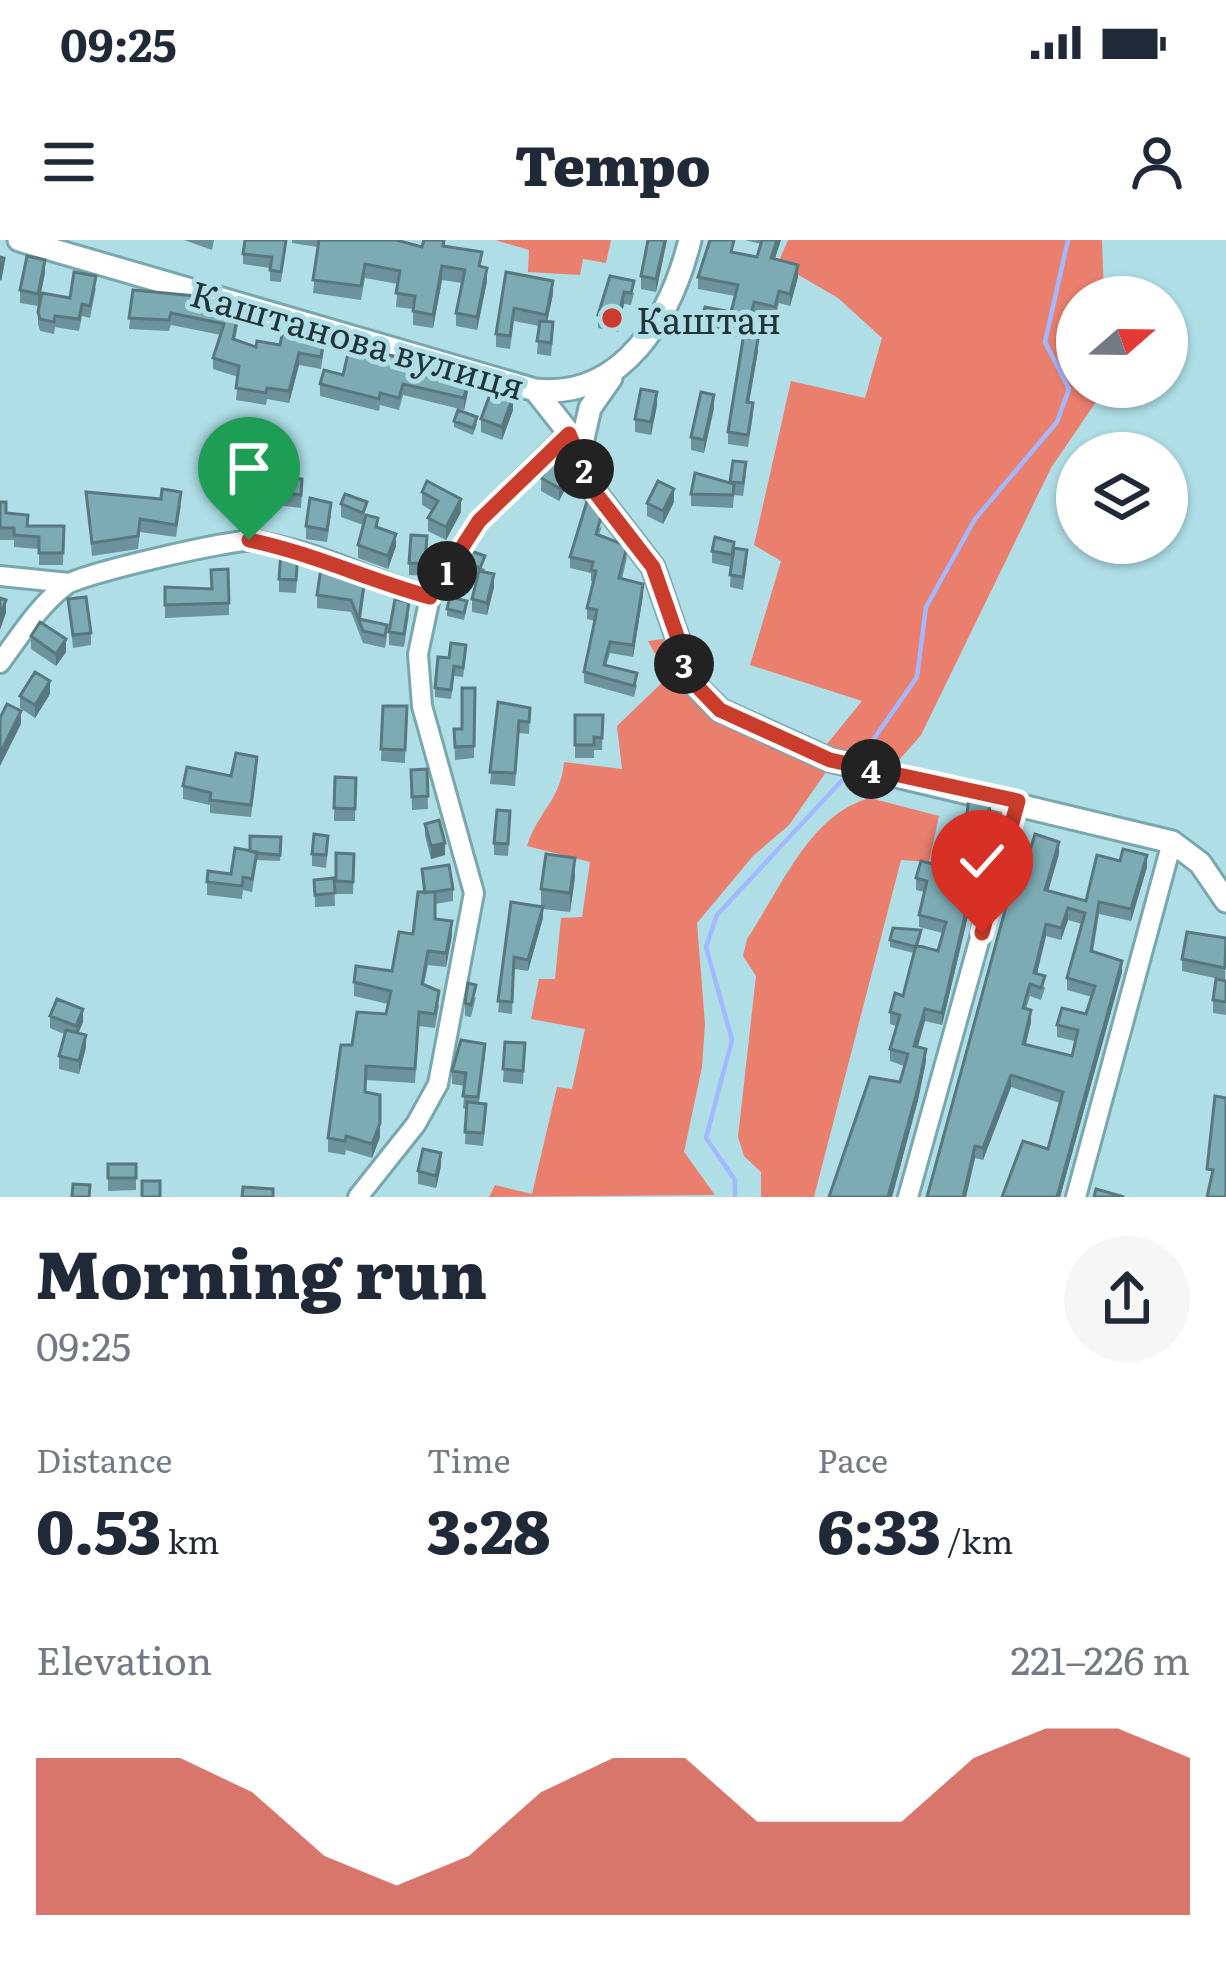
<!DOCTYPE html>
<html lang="en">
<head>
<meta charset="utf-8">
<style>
  :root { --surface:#fff; --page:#f6f6f7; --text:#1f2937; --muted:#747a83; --accent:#ca3d2d }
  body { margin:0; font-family:Literata,serif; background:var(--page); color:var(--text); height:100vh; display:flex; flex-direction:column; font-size:45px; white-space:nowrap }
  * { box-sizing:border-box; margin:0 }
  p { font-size:39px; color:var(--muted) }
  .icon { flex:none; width:66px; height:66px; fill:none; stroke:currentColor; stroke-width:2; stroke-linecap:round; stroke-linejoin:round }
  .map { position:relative; height:957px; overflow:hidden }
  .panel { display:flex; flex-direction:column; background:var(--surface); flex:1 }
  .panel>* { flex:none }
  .needle { width:78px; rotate:70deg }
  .fabs { position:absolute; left:1056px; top:36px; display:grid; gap:24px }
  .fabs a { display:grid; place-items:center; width:132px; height:132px; border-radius:50%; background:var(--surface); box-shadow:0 3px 9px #0004; font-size:60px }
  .pin { position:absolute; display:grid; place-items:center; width:102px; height:102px; color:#fff; margin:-123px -51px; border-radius:50% 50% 50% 0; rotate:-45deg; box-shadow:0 0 12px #0007 }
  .pin .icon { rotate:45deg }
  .km { position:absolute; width:60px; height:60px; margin:-30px; border-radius:50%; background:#222; color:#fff; font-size:33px; line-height:60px; text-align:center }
  .round { display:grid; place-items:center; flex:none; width:126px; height:126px; border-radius:63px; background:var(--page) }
  .overview { display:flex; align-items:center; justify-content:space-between; height:204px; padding:0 36px }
  h1 { font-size:66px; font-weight:800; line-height:90px }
  .stats { display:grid; grid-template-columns:repeat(3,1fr); gap:18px; height:204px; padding:12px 36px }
  .stats div { display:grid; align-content:center }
  .stats b { font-size:60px; font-weight:800 }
  .stats small { font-size:33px; font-weight:400 }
  .stats p { font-size:33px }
  .chart { height:336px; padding:24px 36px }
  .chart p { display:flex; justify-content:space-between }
  .chart svg { width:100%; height:216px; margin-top:12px; fill:var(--accent); opacity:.7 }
  .status { display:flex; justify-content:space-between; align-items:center; height:84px; padding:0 60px; background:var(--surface); direction:ltr }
  .status svg { height:33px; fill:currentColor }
  header { display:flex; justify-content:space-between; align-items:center; height:156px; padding:0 36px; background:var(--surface); font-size:54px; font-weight:800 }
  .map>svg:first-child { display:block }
  .green { fill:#ea7f6e }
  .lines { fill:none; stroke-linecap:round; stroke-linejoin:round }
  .stream { stroke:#a2b9fd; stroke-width:4.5 }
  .minor-casing { stroke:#79a7af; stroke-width:24 }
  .major-casing { stroke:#79a7af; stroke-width:27 }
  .minor { stroke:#fff; stroke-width:18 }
  .major { stroke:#fff; stroke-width:21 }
  .wall { fill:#6c939b; fill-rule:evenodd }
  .shaded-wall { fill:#58787e }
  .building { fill:#7dabb4; stroke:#58787e; stroke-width:3; fill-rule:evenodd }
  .route-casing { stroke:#fff; stroke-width:24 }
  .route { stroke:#ca3d2d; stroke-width:15 }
  .poi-dot { fill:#ca3d2d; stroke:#afdee7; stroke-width:4.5 }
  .labels { text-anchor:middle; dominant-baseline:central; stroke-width:10; stroke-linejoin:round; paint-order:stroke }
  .poi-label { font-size:36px; fill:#213437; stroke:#afdee7; text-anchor:start }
  .street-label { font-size:36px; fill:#213437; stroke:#afdee7 }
</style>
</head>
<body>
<div class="status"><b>09:25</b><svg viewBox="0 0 49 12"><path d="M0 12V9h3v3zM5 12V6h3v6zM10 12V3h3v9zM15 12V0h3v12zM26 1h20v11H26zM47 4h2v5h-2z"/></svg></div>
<header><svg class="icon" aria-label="menu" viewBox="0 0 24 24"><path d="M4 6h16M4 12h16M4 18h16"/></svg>Tempo<svg class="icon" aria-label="person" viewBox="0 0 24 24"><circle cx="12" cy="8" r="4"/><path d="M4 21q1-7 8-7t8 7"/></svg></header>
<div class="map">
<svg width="1226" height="957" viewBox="0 0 1226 957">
  <rect width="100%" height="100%" fill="#afdee7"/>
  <path class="green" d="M495,0H611L606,23L583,19L580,35L528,32L529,10Z
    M788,0H1102L1104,57H1077V147H1106L1051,228L921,495L900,519L843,515L827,504L862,461L750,425L781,321L754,305L791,141L865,158L882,98L838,58L778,23Z
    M663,399L686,445L831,525L789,585L753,616L697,683L705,784L702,827L684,912L715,955L489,957L495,945L532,954L557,847L572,849L585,789L531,779L539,739H555L561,678L582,677L590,622L527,606C538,571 561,560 564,522L622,529L617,486L668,437L648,401Z
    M870,558L939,576L929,622L901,620L814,957H761V932L744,916L738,897L756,736L743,716L747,699C780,651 809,574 870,558Z"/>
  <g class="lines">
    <path class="stream" d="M859,520L917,437L926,367L975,279L1057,182L1069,149L1045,102L1068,0
      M735,957V940L706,898L732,800L706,707L717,675L848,534"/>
    <defs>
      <path id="minor" d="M0,336L69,343
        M0,423C20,396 39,365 66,345C81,334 235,298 254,301C316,310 371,341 430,357
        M358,957L416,884L438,844L474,653L422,466L418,414L430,357L479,281L569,193
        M908,957L1018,561
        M1076,957L1172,602"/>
      <path id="major" d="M19,0L535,150C623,160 671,76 690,0
        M535,150L569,193L591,247L653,327L693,443L720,470L830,520L1172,602L1200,623L1226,661
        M580,212L590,168L611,138"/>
    </defs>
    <use href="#minor" class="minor-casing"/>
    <use href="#major" class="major-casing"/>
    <use href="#minor" class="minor"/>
    <use href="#major" class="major"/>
  </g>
  <path class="wall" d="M184,0H214L212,10Z
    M287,0L281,42L270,41V28L243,24V14Z
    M292,0H399V2L422,7L445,0V6L481,27L487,41L477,90L456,86V73L462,43L442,40L433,88L413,85V69L396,67L398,44L365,38L361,60L313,53L318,7L292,3Z
    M667,0L656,52L641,49V36Z
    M745,0H781L775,18L798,37L790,66L779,63L775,79L754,74L751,86L758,111L749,162L753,175L748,207L728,204V192L743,98L702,90V78L731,72L735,56L698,49V37L734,13L757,17L761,4Z
    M506,32L553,54L547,82L553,95L551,116L537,114L539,86L514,81L510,109L496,107V94Z
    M45,33L38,66L20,63V50Z
    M610,36L634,53L631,65L624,64L618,92L598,88V75Z
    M96,48L90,78L82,76L79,91L55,87L54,94L40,91L38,84V72Z
    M133,50L239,80L235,100L256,107L280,105L324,109L321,129L299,125L289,163L267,159L266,165L236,160L238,137L213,129V118L221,95L171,85L169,91L129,89Z
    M343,135L469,147L464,170L403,155L399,170L380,165L379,171L320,156V144Z
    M657,165L651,195L635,192V179Z
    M714,168L704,213L691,210V197Z
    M513,170L502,200L481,192V179Z
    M454,181L477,184L473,195L454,187Z
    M542,226L570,240L559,261L541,251Z
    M746,235L743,256L734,255L733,268L691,266V254L730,243Z
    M295,239L302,252L301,268L229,259V247Z
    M86,252L181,265L176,297L140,292L138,309L92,316Z
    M422,252L461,272L446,300L428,291V278L432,271L422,265Z
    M345,254L396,306L388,329L358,318V305L363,285L341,277V264Z
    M0,262L6,273L28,286H64L63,325H39V309L14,307V300H0Z
    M674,262L663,284L647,276V263Z
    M331,275L327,302L306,299V286Z
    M602,286L599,295L627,317L622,339L643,355L633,417L610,413L606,426L637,445L634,457L584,443V432L595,381L587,379V368L593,342L591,341V333L570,328V317Z
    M427,309L425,336L409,335V323Z
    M734,309L747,323L743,350L730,347L731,327L712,323V311Z
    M461,321L485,329L484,332L494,347L487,375L472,372V359L477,340L461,334Z
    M298,325L296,353L279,352V339Z
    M165,347L229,363V375L165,378Z
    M365,349L361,379L387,397L385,408L363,403L351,372L317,368V355Z
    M68,359L91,393V405L73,408Z
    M467,367L464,380L447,376V369Z
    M409,374L404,407L389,405V392Z
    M31,396L66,412L56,426L31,409Z
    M466,414L463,437L454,436L451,459L435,457V448Z
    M475,448L474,518L455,520L454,489H462Z
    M50,454L35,478L20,468V456Z
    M498,462L530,468L529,494L519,493L515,546L490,544Z
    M383,466H407L405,523L381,521Z
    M575,475H603L602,510H594V518H575Z
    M427,529L428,569L412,570L411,530Z
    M257,530L251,577L210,573V565L183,559V546Z
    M335,537L356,538L355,581H334Z
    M991,575L977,635L980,648L972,659L942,785L925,781L918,807L926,821L918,860L892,957H829L900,842L904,826L890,821V809L896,786L890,784V772L903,756L914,713L890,707V700L921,696L918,706L938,711L943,693L919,687V675L925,652L916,650V638L941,626Z
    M510,583L508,616L494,615V603Z
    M425,584L445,615L431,619L425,596Z
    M281,597L280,621L257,620L252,652L243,650L242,659L207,655V642L231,634L250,611Z
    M328,608L326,628L312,626V614Z
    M336,613L354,614L353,654H336Z
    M1059,614L1048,651L1086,661L1147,627L1131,681L1099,674L1093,712L1122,732L1060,957H1002L1048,909L1060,863L1011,847L983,920L975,918L966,957H927L1017,654ZM1068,680L1082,684L1067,738V750L1092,757L1086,774L1057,785V797L1075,801L1072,816L1026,804L1031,782L1026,769L1030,756L1041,760L1045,748L1037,734L1046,696L1061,700Z
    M422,629L453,649V661L435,664V679L452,695L446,727L428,725L424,745L439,765L435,788L419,786L415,843L366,840L365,853L380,855V897L372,918L346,910L345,915L328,912V898L352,805L386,774L388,764L354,756V742L392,731L413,694L423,652Z
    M575,637L570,672L543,669V678L528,731L514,729L512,774L498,772L511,662L541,667V649Z
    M334,638L335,666L315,667L314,640Z
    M1226,698L1225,740L1226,775L1213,773V760L1224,740L1182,731V719Z
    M476,757L471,777L465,776V763Z
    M50,776L83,782L78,793L86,807L79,834L59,829V816L64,794L50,788Z
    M505,802L525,803L523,844L503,842Z
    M485,816L479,863L486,877L483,906L465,904L466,869L463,868L465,846L452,844V831Z
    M108,924H136V950L108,951Z
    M441,926L436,948L418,944V931Z"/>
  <path class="shaded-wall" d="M665,0H667L656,52V39Z
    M777,0H781L771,30V18Z
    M45,20V33L38,66V54Z
    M798,25V37L790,66V54Z
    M442,26V40L433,88V75Z
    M487,28V41L477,90V77Z
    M553,41V54L546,87V75Z
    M624,52V64L618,92V80Z
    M758,99V111L747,174V162Z
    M299,113V125L289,163V151Z
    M469,135V147L464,170V158Z
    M657,152V165L651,195V182Z
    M714,155V168L704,213V200Z
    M513,157V170L502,200V187Z
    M570,228V240L559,261V248Z
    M674,249V262L663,284V271Z
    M461,259V272L446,300V287Z
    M396,294V306L388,329V316Z
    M494,334V347L487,375V363Z
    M643,344V355L633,417V405Z
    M6,360V373L0,390V377Z
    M66,399V412L56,426V414Z
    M50,441V454L35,478V465Z
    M21,471V484L0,526V514Z
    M991,562V575L975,642L980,636V648L972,659L942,785V773Z
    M1059,602V614L1045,662V650Z
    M445,603V615L431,619V606Z
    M1147,615V627L1131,681V669Z
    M575,618V637L570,672V653Z
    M543,667V678L528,731V720Z
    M1068,668V680L1061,700V688Z
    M452,681V695L446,727V713Z
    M1046,684V696L1034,745V733Z
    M1122,721V732L1060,957H1057Z
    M83,769V782L76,799V786Z
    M925,769V781L914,818V806Z
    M1031,770V782L1023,816V804Z
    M86,795V807L79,834V821Z
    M926,809V821L918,860L892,957H888Z
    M1011,835V847L983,920V908Z
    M380,883V897L372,918V904Z
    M975,906V918L966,957H963Z
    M441,913V926L436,948V936Z"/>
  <path class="building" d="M245,0H286L281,32L270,30L272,17L243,14Z
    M319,0H396L422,7L424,0H444L443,6L482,12L479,26L487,28L477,77L456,73L465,30L442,26L433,75L413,71L415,56L396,53L400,31L365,24L361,46L313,40Z
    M648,0H665L656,39L641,36Z
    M710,0H734L731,12L757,17L762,0H777L771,18L798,25L790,54L779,51L775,67L754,62L748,86L758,87V99L747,162L753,163L748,195L728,192L745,87L702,78L705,67L731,72L738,45L698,37Z
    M27,16L45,20L38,54L20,50Z
    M0,17L4,18L0,40Z
    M74,32L96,36L90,66L82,64L79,79L55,76L54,82L40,79L38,72L42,53L70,58Z
    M506,32L553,41L546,75L514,68L510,96L496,94Z
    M610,36L634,41L631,53L624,52L618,80L598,75Z
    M133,50L196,56L239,68L233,99L256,107L257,101L280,105L283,90L324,98L321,117L299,113L289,151L267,148L266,153L236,148L239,126L213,118L224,84L171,73L169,80L129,78Z
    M540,81L553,82L551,103L537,101Z
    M350,105L469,135L464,158L403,144L399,158L380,153L379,159L320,144L324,130L343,135Z
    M492,149L513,157L502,187L481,179Z
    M641,149L657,152L651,182L635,179Z
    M701,152L714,155L704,200L691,197Z
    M458,170L477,177L473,188L454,181Z
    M551,217L570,228L559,248L541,238L547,228L542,226Z
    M230,219L295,229L294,238L302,239L301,255L229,247Z
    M733,221L746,222L743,243L730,242Z
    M695,233L734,244L733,255L691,254Z
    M427,241L461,259L446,287L428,278L438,261L422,252Z
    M658,241L674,249L663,271L647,263Z
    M162,249L181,252L176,285L140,279L138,296L92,303L86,252L161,259Z
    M345,254L367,262L363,273L341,264Z
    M310,258L331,263L327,290L306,286Z
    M588,258L602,274L596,294L627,306L619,338L643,344L633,405L610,402L604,425L637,433L634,446L584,432L597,370L587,368L596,331L591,330L593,322L570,317Z
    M0,262H6V273L28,275L27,286H64L63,313H39V297L14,295V288H0Z
    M366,275L378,278L376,287L396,294L388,316L358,305Z
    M411,295L427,296L425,324L409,323Z
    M715,297L734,302L732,315L712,311Z
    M734,308L747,310L743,337L730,335Z
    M468,310L485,316L480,328L461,321Z
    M281,311L298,312L296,340L279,339Z
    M321,328L365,337L359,379L387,385L385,396L363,391L351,360L317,355Z
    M228,329L229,363L165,365V347L212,349L211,330Z
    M479,331L494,334L487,363L472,359Z
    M86,357L91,393L73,395L68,359Z
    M450,357L467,361L464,373L447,369Z
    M0,358L6,360L0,377Z
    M395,359L409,362L404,394L389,392Z
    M40,382L66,399L56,414L31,396Z
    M451,403L466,405L463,428L454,426L451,450L435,448L438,417L449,418Z
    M35,432L50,441L35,465L20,456Z
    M462,448H475L474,506L455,507L454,489H462Z
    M498,462L530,468L529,482L519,481L515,533L490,532Z
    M7,464L21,471L0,514V478Z
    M383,466H407L405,510L381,509Z
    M575,475H603L602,498L594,497V505H575Z
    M236,513L257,517L251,565L210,560L211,553L183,546L187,527L231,536Z
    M427,529L428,556L412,557L411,530Z
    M335,537L356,538L355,569L334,568Z
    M969,556L991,562L974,634L980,636L972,646L942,773L925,769L914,806L926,809L918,848L888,957H829L870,837L900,842L908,814L890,809L900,775L890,772L895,753L903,756L916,705L938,711L946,682L919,675L927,641L916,638L921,621L941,626L944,600L964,602Z
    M497,570L510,571L508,604L494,603Z
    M439,580L445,603L431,606L425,584Z
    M314,594L328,596L326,615L312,614Z
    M1035,594L1059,602L1045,650L1086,661L1097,615L1120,621L1123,609L1147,615L1131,669L1099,662L1091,711L1122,721L1057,957H1002L1023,901L1048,909L1063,852L1011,835L983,908L975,906L963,957H927L1010,652L1017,654ZM1068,668L1085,673L1067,738L1095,746L1086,774L1062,768L1057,785L1078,790L1072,816L1023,804L1031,770L1023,768L1030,744L1041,748L1045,736L1034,733L1046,684L1061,688Z
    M250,596L281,597L280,615L257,613L250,611Z
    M235,608L257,612L252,639L243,637L242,646L207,642L208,631L231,634Z
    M336,613L354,614L353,642L336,641Z
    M546,614L575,618L570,653L541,649Z
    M449,625L453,649L425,653L422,629Z
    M334,638L335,653L315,655L314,640Z
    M418,652H435V679L452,681L446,713L428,711L422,744L439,751L435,774L419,772L415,829L366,826L365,852L380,855V883L372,904L346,896L345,901L328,898L341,805H352L357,772L386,774L391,751L354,742L356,726L392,731L399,692L413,694Z
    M511,662L543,667L528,720L514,717L512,762L498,761Z
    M893,688L921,690L916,707L890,700Z
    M1187,692L1226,698L1225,728L1182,719Z
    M1216,739L1226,741V762L1213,760Z
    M468,743L476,745L471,765L465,763Z
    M57,759L83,769L76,786L50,776Z
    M66,790L86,795L79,821L59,816Z
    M461,800L485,804L478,857L463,856L466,833L452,831Z
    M505,802L525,803L523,831L503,829Z
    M1215,856L1226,858V957H1207L1213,930L1207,929Z
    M467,862L486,864L483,893L465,892Z
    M423,909L441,913L436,936L418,931Z
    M108,924H136V938H108Z
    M142,941H160V957H142Z
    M73,944L90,945L89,957H72Z
    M243,947L273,949V957H242Z
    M1096,949L1124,957H1094Z"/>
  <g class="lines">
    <defs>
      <path id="route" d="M249,300C312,313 368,340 430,357L479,281L569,194L591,247L653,327L693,442L720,470L830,520L1018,561L982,693"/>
    </defs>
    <use href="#route" class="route-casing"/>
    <use href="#route" class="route"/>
  </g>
  <circle class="poi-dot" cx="612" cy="78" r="12"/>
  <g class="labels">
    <g class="poi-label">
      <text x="636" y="78">Каштан</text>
    </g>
    <g class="street-label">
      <text transform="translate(358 98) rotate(16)">Каштанова вулиця</text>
    </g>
  </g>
</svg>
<div class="fabs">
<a><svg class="needle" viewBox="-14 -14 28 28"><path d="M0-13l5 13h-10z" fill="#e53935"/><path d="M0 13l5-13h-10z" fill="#747a83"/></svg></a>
<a><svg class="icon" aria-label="layers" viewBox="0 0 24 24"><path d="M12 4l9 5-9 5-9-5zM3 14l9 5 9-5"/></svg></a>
</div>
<div class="pin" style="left:249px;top:300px;background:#1e9e55"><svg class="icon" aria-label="arrive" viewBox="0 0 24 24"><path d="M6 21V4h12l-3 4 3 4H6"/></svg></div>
<div class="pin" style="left:982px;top:693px;background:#d93025"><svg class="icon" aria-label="check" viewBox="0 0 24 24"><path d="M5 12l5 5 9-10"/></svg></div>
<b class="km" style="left:447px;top:331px">1</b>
<b class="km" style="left:584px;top:229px">2</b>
<b class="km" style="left:684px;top:424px">3</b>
<b class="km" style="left:871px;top:529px">4</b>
</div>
<section class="panel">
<div class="overview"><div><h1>Morning run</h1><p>09:25</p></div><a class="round"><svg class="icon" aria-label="share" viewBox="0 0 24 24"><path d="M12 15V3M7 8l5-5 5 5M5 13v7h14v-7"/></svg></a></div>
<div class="stats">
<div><p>Distance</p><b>0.53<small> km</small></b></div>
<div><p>Time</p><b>3:28</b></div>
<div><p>Pace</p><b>6:33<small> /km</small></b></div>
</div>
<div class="chart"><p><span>Elevation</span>221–226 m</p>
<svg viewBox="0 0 160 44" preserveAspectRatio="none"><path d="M0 44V12L10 12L20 12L30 19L40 32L50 38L60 32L70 19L80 12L90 12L100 25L110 25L120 25L130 12L140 6L150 6L160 12V44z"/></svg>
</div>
</section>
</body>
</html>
